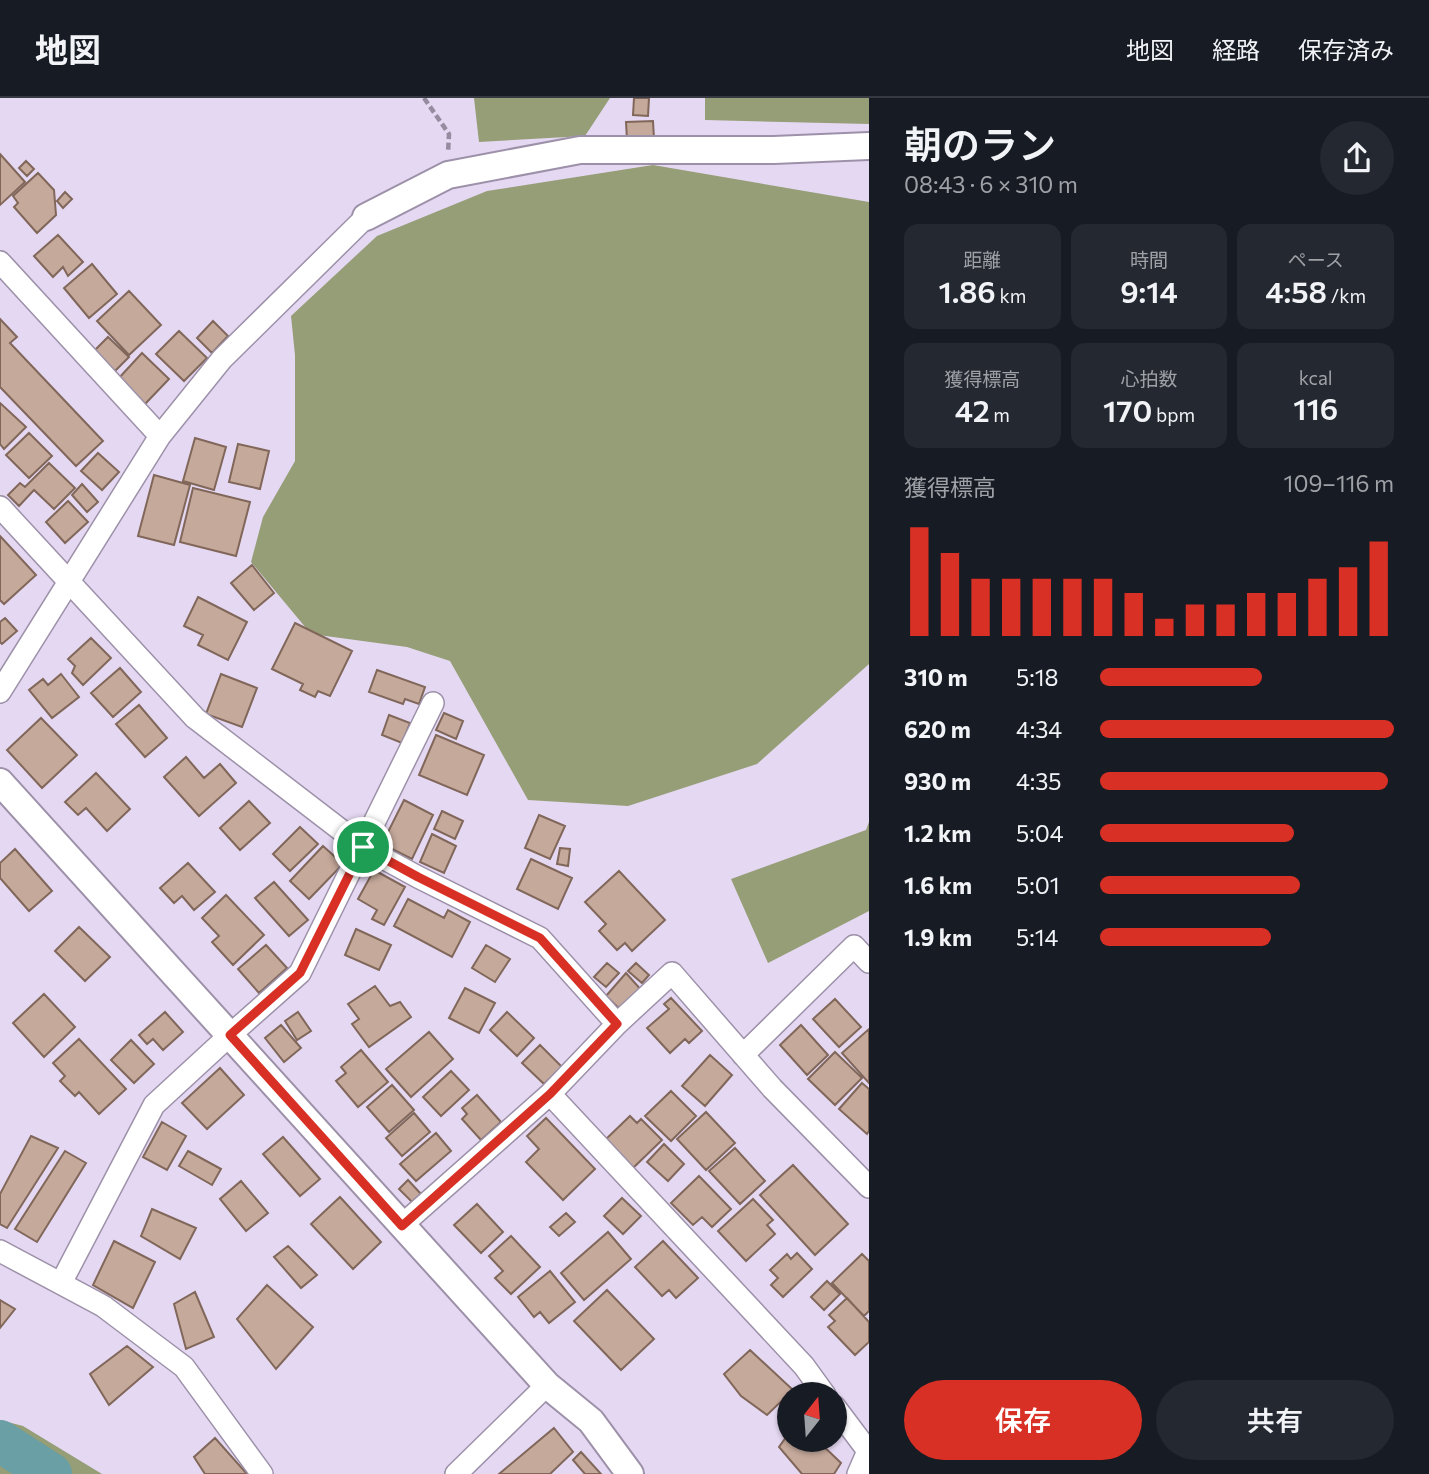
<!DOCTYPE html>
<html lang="ja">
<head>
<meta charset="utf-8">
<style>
  :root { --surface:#171b24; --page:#242831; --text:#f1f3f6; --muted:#9ea1a6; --line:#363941; --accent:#d93025 }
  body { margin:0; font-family:Commissioner,"Noto Sans JP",sans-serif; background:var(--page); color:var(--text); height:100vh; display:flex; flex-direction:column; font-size:26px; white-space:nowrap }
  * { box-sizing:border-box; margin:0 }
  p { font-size:23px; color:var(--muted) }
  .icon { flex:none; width:38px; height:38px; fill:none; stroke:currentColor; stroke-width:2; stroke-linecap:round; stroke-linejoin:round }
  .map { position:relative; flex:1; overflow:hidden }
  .panel { display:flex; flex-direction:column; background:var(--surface); width:560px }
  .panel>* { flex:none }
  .needle { width:46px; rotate:17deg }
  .controls { position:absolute; left:777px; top:1284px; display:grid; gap:14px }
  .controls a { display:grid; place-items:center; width:70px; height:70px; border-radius:50%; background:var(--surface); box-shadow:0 2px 5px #0004; font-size:35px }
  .pin { position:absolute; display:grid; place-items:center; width:60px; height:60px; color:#fff; margin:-30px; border:4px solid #fff; border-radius:50%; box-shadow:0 2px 7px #0007 }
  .round { display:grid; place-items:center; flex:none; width:74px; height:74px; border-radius:37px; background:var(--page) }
  .overview { display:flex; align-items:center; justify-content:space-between; height:119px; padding:0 35px }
  h1 { font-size:38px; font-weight:600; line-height:52px }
  .stats { display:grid; grid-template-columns:repeat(3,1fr); gap:10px; height:119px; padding:7px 35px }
  .stats div { display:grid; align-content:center; border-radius:14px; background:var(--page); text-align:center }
  .stats b { font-size:30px; font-weight:600 }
  .stats small { font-size:19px; font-weight:400 }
  .stats p { font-size:19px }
  .chart { height:196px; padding:14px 35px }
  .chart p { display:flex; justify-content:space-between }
  .chart svg { width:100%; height:126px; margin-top:7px; stroke:var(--accent); stroke-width:6 }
  .primary-button { display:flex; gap:14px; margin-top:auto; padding:14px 35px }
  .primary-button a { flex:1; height:80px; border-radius:42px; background:var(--accent); color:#fff; font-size:28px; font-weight:600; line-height:80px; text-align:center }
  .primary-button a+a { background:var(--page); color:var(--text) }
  ul { padding:0 35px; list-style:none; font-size:23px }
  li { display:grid; grid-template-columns:112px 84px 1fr; align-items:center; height:52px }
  li i { height:18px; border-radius:9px; background:var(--accent) }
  header { display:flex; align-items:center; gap:42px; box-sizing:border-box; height:98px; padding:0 35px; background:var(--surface); border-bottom:2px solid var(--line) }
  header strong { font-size:33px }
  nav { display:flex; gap:38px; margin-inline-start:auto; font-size:24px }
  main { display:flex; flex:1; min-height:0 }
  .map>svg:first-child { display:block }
  .forest { fill:#959e76 }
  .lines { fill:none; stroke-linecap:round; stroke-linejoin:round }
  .river { stroke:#699fa5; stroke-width:42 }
  .building { fill:#c5a99b; stroke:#80675a; stroke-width:2 }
  .minor-casing { stroke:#9d91a9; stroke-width:24 }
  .tertiary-casing { stroke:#9d91a9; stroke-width:30 }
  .path { stroke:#968c9f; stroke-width:4.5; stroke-dasharray:7 3.5; stroke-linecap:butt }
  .minor { stroke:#fff; stroke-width:21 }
  .tertiary { stroke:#fff; stroke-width:26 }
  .route-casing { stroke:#fff; stroke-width:14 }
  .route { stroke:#d93025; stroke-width:9 }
</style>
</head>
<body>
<header>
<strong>地図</strong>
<nav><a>地図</a><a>経路</a><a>保存済み</a></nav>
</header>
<main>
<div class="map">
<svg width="869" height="1376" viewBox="0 0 869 1376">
  <rect width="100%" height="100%" fill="#e5d8f2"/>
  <path class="forest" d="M474,0H610L585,38L479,44Z
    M705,0H869V26L705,22Z
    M653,67L869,104V566L757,666L628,708L528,702L450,563L407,549L311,536L251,464L263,419L295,363V257L291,218L377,138L487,93Z
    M869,724V813L768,865L731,781L866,732Z
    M0,1322L23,1328L102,1376H0Z"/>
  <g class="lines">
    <path class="river" d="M0,1343L51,1376"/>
  </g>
  <path class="building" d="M634,0H649L648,18L633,17Z
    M653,23L654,41L627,42L626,24Z
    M0,56L25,84L0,107Z
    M26,63L34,71L27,78L19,70Z
    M38,75L54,92L56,117L37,135L14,109L18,105L13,98Z
    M65,94L72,101L63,110L57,103Z
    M58,137L83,164L68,178L63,169L53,179L34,158Z
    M92,166L117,196L89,220L64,190Z
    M129,193L161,227L129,257L97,223Z
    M0,221L17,239L10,245L103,343L76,368L0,289Z
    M213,223L228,238L212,255L197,240Z
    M179,233L207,260L184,283L156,256Z
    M108,239L129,259L114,274L93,254Z
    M142,255L169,281L145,306L118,281Z
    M0,305L26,329L4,351L0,346Z
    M29,335L52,358L29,380L6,357Z
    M195,340L226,349L214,392L183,383Z
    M238,346L269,353L260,391L229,384Z
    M98,355L119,374L102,392L81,373Z
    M49,365L75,390L54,411L34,392L19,408L8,397L20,385L25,389Z
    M154,377L190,387L174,447L138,438Z
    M82,386L98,404L87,414L72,397Z
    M193,390L250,404L236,458L180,444Z
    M68,403L88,424L65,445L46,424Z
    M0,438L36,477L4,506L0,502Z
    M252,467L274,495L254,512L231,485Z
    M198,499L247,524L228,562L198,547L203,537L184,528Z
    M5,520L17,533L2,546L0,544V524Z
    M295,525L352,553L330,598L318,593L315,599L300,592L303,586L272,571Z
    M91,540L111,560L83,587L72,575L75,568L68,561Z
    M120,570L141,594L113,619L91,595Z
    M377,572L425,589L419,606L405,601L403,606L369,594Z
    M61,576L79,599L52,620L29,592L43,581L48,587Z
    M221,576L257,590L242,629L206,616Z
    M139,607L167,640L145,659L116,626Z
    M444,615L463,623L456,641L436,632Z
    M389,617L410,625L402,645L382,637Z
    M41,620L77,657L42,690L7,652Z
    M436,637L484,657L467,697L419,677Z
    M186,659L204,680L220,666L236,685L199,718L164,679Z
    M96,675L130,711L107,733L86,710L78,717L65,704Z
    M404,702L433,717L412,761L382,746Z
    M249,703L270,725L240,752L220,730Z
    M442,713L463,723L455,741L434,731Z
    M539,717L565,728L550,761L525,750Z
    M300,729L318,746L290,773L273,756Z
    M432,736L456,748L444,775L420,764Z
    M323,748L343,766L309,801L290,783Z
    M560,750L570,751L568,768L557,766Z
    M15,751L52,793L29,813L0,780V765Z
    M531,761L572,780L558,811L517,791Z
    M188,765L215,794L194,812L182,798L174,805L160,790Z
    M374,772L405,789L384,827L372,821L377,812L358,801Z
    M619,773L665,822L632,853L625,845L617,852L599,833L606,826L585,804Z
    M274,784L308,822L289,838L255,800Z
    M226,797L264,837L233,867L212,844L219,838L202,820Z
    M408,801L444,820L448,812L470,824L452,859L394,828Z
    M79,829L110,859L85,883L55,853Z
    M356,831L391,847L379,872L345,857Z
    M266,847L287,870L259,895L238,871Z
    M486,847L510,861L495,884L472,870Z
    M607,865L619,875L606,889L594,879Z
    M636,865L649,877L642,885L628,873Z
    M626,875L643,894L624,915L606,898Z
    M375,888L390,908L400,904L411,919L369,949L352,926L359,921L348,906Z
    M465,890L495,905L479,935L449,920Z
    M44,896L75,929L44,959L13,925Z
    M671,900L702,933L689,945L685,941L670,955L647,930L669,911L664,906Z
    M835,901L861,929L839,949L813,921Z
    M165,914L183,934L163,952L153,941L147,946L139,937Z
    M298,914L311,933L297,942L285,923Z
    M507,914L534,940L517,958L490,932Z
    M281,927L301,950L284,964L265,940Z
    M801,927L828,957L807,977L780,947Z
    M869,931V985L842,955Z
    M429,934L453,961L411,999L386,971Z
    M79,941L126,991L99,1016L79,994L75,998L60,983L65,978L53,965Z
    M131,942L154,966L134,985L111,962Z
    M540,947L562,969L544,986L522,965Z
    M361,952L388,984L358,1009L336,983L346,975L341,969Z
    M835,954L862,980L835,1007L808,981Z
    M710,957L732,977L705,1008L682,988Z
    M220,970L244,997L207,1031L182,1005Z
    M451,973L469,992L441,1018L423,999Z
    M862,985L869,991V1033L867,1036L839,1011Z
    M392,987L414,1012L389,1034L367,1009Z
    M671,993L696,1018L671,1043L645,1018Z
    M477,997L501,1024L481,1042L462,1021L467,1016L462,1010Z
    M706,1014L735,1045L706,1072L677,1041Z
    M414,1015L430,1034L402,1058L386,1040Z
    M630,1018L637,1025L641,1021L662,1042L632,1071L604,1043Z
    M546,1020L595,1071L563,1102L526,1064L539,1051L527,1038Z
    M162,1024L186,1038L167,1072L143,1059Z
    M436,1035L451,1053L416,1083L400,1066Z
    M31,1038L58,1050L7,1130L0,1126V1096Z
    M283,1039L320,1081L300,1098L263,1056Z
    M664,1046L684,1066L668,1083L647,1064Z
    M735,1050L765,1083L740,1106L709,1073Z
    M65,1053L86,1065L37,1144L15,1131Z
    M188,1053L221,1071L212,1087L179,1068Z
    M793,1067L848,1126L815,1157L760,1097Z
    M699,1078L731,1111L712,1129L702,1119L693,1127L671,1105Z
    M408,1082L421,1096L412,1104L399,1091Z
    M241,1083L268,1115L246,1133L220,1101Z
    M340,1099L381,1144L353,1171L311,1126Z
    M622,1100L641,1118L623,1136L604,1118Z
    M753,1101L773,1122L767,1127L775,1136L746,1163L718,1133Z
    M477,1106L503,1134L481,1155L454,1127Z
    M152,1111L196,1130L180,1161L141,1138Z
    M566,1115L575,1124L559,1138L550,1129Z
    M608,1134L631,1161L584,1202L561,1175Z
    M511,1138L540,1169L511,1196L495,1180L503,1173L489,1158Z
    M114,1143L155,1164L133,1210L93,1187Z
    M663,1143L698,1180L676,1200L669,1192L662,1198L635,1169Z
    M288,1148L317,1177L301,1190L274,1159Z
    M797,1155L812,1171L783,1199L771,1187L778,1180L770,1172L787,1156L791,1161Z
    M862,1156L869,1163V1213L864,1218L832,1185Z
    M550,1173L575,1204L549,1225L540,1214L534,1219L518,1199Z
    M827,1183L840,1196L824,1212L811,1199Z
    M267,1187L313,1229L276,1271L237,1221Z
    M607,1192L654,1241L621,1272L574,1223Z
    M195,1194L214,1239L186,1251L174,1206Z
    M847,1200L869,1224V1244L855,1257L828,1229L835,1223L829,1217Z
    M0,1202L15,1211L0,1230Z
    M127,1248L153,1269L109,1307L90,1276Z
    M750,1252L793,1292L767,1317L741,1298L724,1276Z
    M554,1330L573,1354L550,1376H499Z
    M789,1335V1342H817L841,1365L834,1376H802L779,1349Z
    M215,1340L247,1376H205L194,1359Z
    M581,1354L601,1376H585L573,1362Z"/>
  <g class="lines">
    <defs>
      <path id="minor" d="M0,164L160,338
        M0,409L195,620L363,749L418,779L540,840L617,926
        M0,594L160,338L222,261L366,119
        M743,957L854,848L869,864
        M550,996L804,1268L825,1297
        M402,1127L550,996L617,926L672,875L772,990L869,1089
        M0,1153L103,1208L184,1269L262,1376
        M61,1185L154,1007L230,937L300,875L433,605
        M835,1309L868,1353L858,1376
        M456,1376L547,1287"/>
      <path id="tertiary" d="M366,119L448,77L580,52H774L869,48
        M0,684L547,1287L591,1323L630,1376"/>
    </defs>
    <use href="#minor" class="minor-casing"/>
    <use href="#tertiary" class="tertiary-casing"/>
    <path class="path" d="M424,0L449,36L448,55"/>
    <use href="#minor" class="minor"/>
    <use href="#tertiary" class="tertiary"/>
  </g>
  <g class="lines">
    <defs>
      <path id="route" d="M363,749L418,779L540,840L617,926L550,996L402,1128L230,937L300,875Z"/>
    </defs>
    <use href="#route" class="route-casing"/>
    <use href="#route" class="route"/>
  </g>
</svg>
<div class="controls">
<a><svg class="needle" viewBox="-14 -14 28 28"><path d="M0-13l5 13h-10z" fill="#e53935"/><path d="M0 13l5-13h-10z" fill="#9ea1a6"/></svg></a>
</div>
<div class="pin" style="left:363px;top:749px;background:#1e9e55"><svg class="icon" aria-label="arrive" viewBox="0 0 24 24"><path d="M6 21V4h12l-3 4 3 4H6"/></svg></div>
</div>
<section class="panel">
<div class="overview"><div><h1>朝のラン</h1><p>08:43 · 6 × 310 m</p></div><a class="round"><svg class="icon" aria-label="share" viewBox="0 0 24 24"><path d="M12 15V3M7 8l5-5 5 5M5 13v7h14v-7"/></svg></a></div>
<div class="stats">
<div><p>距離</p><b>1.86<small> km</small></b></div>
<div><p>時間</p><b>9:14</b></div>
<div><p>ペース</p><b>4:58<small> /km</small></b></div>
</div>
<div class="stats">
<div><p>獲得標高</p><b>42<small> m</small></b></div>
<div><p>心拍数</p><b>170<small> bpm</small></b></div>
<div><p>kcal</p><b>116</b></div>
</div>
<div class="chart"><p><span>獲得標高</span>109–116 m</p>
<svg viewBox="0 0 160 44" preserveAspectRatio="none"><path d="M5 44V6M15 44V15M25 44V24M35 44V24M45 44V24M55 44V24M65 44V24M75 44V29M85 44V38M95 44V33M105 44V33M115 44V29M125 44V29M135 44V24M145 44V20M155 44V11"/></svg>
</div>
<ul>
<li><b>310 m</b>5:18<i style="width:55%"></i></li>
<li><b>620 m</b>4:34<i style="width:100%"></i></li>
<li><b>930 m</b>4:35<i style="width:98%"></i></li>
<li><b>1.2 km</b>5:04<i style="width:66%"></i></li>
<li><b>1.6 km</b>5:01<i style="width:68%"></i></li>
<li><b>1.9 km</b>5:14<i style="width:58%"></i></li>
</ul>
<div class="primary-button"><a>保存</a><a>共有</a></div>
</section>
</main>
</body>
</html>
